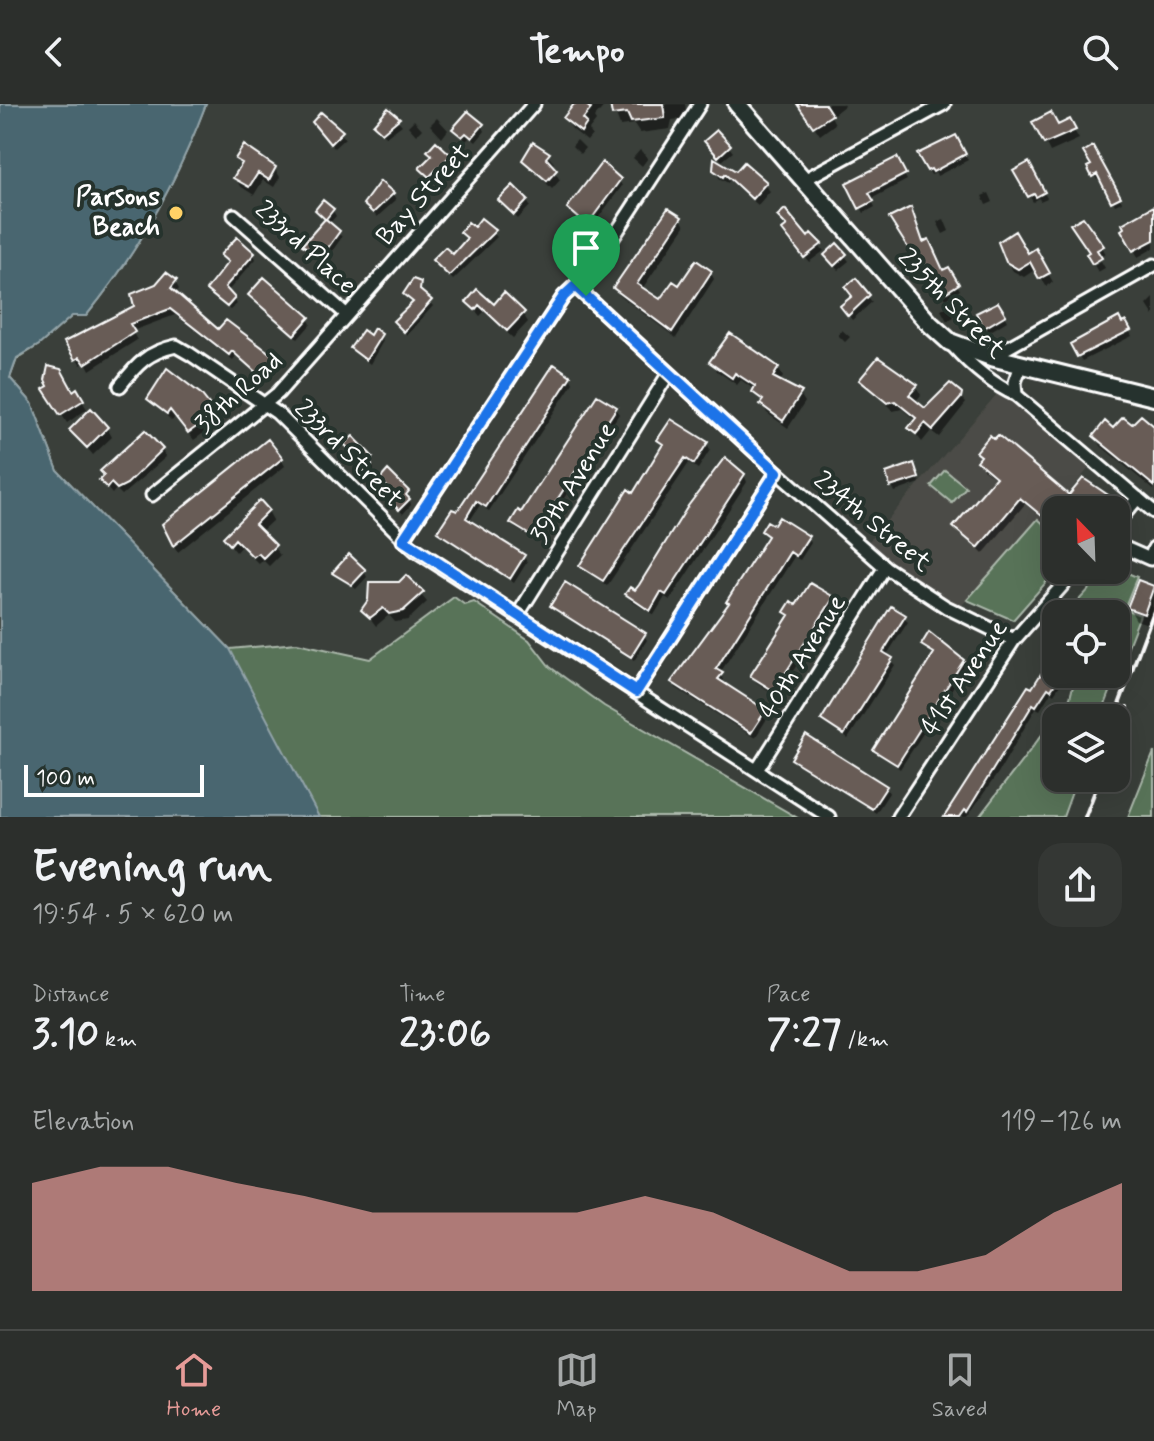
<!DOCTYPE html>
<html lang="en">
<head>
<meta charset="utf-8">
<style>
  :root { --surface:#2c2f2c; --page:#343734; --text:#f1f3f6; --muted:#a6a9a9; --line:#484a48; --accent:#e69b98 }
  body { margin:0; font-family:Mynerve,sans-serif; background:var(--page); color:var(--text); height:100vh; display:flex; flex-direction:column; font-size:30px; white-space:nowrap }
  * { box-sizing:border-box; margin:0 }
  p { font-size:26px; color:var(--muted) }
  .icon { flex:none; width:44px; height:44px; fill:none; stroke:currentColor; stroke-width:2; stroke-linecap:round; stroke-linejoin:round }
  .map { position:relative; height:713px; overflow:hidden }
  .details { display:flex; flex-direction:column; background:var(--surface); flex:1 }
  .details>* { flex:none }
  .needle { width:52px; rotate:337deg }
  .tools { position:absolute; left:1042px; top:392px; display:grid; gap:16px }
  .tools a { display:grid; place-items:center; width:88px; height:88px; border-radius:16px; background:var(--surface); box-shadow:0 8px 32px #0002,0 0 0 2px var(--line); font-size:40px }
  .scale { position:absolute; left:24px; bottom:20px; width:180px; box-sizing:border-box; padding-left:8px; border:4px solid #fff; border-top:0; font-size:22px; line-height:28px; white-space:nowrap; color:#fff; -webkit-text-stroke:6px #26332d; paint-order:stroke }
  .pin { position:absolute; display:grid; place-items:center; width:68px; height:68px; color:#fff; margin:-82px -34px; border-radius:50% 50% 50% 0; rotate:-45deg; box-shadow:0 0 8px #0007 }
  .pin .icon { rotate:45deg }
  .round { display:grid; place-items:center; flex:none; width:84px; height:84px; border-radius:24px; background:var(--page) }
  .summary { display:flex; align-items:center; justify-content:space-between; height:136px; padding:0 32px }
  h1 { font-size:44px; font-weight:800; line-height:60px }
  .metrics { display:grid; grid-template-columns:repeat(3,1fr); gap:12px; height:136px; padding:8px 32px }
  .metrics div { display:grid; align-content:center }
  .metrics b { font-size:40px; font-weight:800 }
  .metrics small { font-size:22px; font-weight:400 }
  .metrics p { font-size:22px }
  .chart { height:224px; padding:16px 32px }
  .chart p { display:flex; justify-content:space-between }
  .chart svg { width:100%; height:144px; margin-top:8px; fill:var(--accent); opacity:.7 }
  header { display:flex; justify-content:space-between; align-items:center; height:104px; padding:0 32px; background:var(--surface); font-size:36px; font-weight:800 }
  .tabs { display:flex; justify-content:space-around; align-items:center; height:112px; border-top:2px solid var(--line); background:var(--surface); font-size:22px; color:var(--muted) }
  .tabs a { display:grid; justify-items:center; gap:4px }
  .tabs .current { color:var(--accent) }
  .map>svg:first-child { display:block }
  .built { fill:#4c4c47 }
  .green { fill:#587359; stroke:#acb9ac; stroke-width:2 }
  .water { fill:#49666f; stroke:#92a3a9; stroke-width:2 }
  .shadow { fill:#0007 }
  .building { fill:#685c57; stroke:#fff; stroke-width:2 }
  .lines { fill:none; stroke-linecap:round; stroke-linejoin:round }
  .street-casing { stroke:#fff; stroke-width:17 }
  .secondary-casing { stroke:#fff; stroke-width:22 }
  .street { stroke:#26332d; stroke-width:11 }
  .secondary { stroke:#26332d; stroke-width:16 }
  .rail { stroke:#fff; stroke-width:4 }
  .route-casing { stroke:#fff; stroke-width:16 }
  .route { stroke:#1a73e8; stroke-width:10 }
  .poi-dot { fill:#ffd166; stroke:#26332d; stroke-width:3 }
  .labels { text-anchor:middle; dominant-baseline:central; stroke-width:8; stroke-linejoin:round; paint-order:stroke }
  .street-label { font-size:26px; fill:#fff; stroke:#26332d }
  .poi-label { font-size:26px; font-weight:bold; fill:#fff; stroke:#26332d; text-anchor:end }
</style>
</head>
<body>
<header><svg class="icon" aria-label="back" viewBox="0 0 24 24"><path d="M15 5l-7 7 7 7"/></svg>Tempo<svg class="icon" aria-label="search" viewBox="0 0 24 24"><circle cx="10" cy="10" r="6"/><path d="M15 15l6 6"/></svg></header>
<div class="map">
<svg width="1154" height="713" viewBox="0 0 1154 713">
  <rect width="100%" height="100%" fill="#3a3f3a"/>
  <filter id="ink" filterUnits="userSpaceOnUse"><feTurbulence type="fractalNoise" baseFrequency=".0125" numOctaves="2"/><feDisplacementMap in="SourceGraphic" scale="16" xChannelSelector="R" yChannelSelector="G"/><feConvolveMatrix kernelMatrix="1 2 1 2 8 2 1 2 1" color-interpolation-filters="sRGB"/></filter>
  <g filter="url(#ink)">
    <path class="built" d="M1004,282L1094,358L1044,418L1038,415L956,508L863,444Z"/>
    <path class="green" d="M0,0H206C177,77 138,149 86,212H72L39,241L17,255L10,274L32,299L58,367L230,545L297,539L370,555L454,493L465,501L474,498L529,536L550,563L604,602L796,713H262L0,347Z
      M945,366L966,383L952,399L931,382Z
      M1038,415L1056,431L1057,466L1013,516L967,496Z
      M1116,464L1137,473L1124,505L1140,511L1100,614H1056V674H1077L1063,713H979L1070,594L1076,570H1116V510H1066L1107,466Z
      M1154,648V713H1128Z"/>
    <path class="water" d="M0,0H206C177,77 138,149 86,212H72L39,241L17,254L10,274L32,299L58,367L230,545L319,713H0Z"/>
    <path class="shadow" d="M576,0H606L594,14L596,17L589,26L592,31L587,37L572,25L565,14Z
      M612,0H685L687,14L672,16L670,25L640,29L634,20L620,22Z
      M803,0H843L844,2L831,12L835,20L820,31L806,10Z
      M388,6L402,21L386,33L375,21Z
      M321,10L345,34L334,44L317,24Z
      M437,14L448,26L442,34L430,21Z
      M414,16L422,25L416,31L408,22Z
      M1035,18L1058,23L1069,18L1079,35L1050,48Z
      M482,21L485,27L476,38L470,33L466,37L455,25Z
      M717,28L733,48L722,57L710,43Z
      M955,33L968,56L937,72L936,69L931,71L920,51Z
      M577,36L585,44L580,50L572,42Z
      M436,40L453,58L433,77L422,64L433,52Z
      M533,41L543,46L554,59L551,62L560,76L552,85L525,57Z
      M244,44L275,65L280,73L274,83L263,76L254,91L240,82L235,74L242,62L238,55Z
      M1092,45L1122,98L1115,101L1101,73L1097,76L1090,64L1093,62Z
      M640,46L648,54L642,62L633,54Z
      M714,56L736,70L744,61L770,87L758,101L729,76L728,79L719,74Z
      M896,56L907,76L871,95L875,103L864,109L849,80Z
      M1028,61L1047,94L1040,97L1039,94L1033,98L1016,68Z
      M619,76L622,82L590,125L572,109L569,104Z
      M989,89L993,98L986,101L982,92Z
      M393,90L396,96L377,113L365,100Z
      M501,97H527L530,102L518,115Z
      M1154,104V144L1138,153L1124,127Z
      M317,106L333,107L336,112L329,120L342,133L326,156L318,149L315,153L305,141L326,116Z
      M892,114L923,140L943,168L948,165L960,186L946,195L928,163L924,165Z
      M681,115L685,122L642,185L660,198L710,168L714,175L676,234L619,191L615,184Z
      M944,115L949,127L943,130L937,118Z
      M482,117L497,133L453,176L435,156L453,153L468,136L462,129L474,126Z
      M788,123L807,136L811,132L824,147L809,158L788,131Z
      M1091,123L1106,150L1093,157L1088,124Z
      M837,142L849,157L838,166L829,157Z
      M1035,147L1053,178L1046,182L1036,165L1024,173L1013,167L1007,157Z
      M254,150L256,155L227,188L237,200L230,206L212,191L229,160L223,152Z
      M1101,157L1105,164L1098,168L1094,161Z
      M413,177L420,179L422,190L433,202L407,231L398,222L414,200L405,189Z
      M856,177L872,198L852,216L846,208L854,193Z
      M175,178L179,185L175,190L218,228L273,254L277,261L263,277L236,252L233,256L175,211L132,227L137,236L90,266L86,258L81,261L67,239L136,203Z
      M251,191L308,214L311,220L298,235Z
      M1154,194V212L1147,201Z
      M468,198L523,210L528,218L513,234L484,208L480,212Z
      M998,200L1007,217L989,228L979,209Z
      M948,202L954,213L947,217L941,206Z
      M1125,219L1132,232L1082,257L1072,240Z
      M842,226L850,233L845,238L838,231Z
      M380,231L383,237L370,260L356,249L353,244Z
      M712,258L778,264L783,273L779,278L800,290L805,298L788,324L767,309L755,286L741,276L737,281L717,267Z
      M570,273L573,279L489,407L480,401L469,418L524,453L527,458L514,479L440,428Z
      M862,276L916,282L921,291L915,298L925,307L949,281L966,299L939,333L931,327L922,338L911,324L916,317L902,305L893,307Z
      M46,286L76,287L87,305L67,319Z
      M149,295L214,310L219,318L194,336L175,313L172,317Z
      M616,304L619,310L536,437L515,424L512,419Z
      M1133,323L1154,324V386L1101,342L1096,332Z
      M107,324L112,333L93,351L72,326Z
      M660,337L707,339L710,346L698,365L689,359L607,482L581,462L664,343Z
      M162,346L166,353L122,391L116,385L112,390L106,383L101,376Z
      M978,348L1069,394L1116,398L1120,405L1116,410V406H1056V434L1049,420L1025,400L983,450L956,423L996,375L983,365Z
      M350,353L372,354L374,367L368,372Z
      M281,355L285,362L178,448L167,432Z
      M916,367L920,379L895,388L892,382Z
      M744,371L747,378L670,496L665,493L654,511L631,497L627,491L635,489Z
      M408,389L411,401L403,410L395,401Z
      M268,407L273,416L260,428L280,451L269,462L263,456L259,460L241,442L236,448L225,434Z
      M763,427L807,433L811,439L800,456L794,453L720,569L724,576L722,580L765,607L768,613L755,634L676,584L673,578L730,500L768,434Z
      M364,467L367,473L356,485L335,469Z
      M406,473L427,498L408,516L395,518L389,511L376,522L364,506Z
      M1139,479L1154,485L1151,521L1136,516L1129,504Z
      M833,495L836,500L777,592L756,578L753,572L790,514L786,508Z
      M552,502L644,531L647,536L634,557Z
      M891,504L908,518L886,552L895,561L848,635L823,616Z
      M923,541L963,557L966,563L900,665L876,646L934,551Z
      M1056,555V570H1067L1054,590L1051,588L1040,606L1036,604L998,669L967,713H947Z
      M793,655L886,683L889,689L876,709Z"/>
    <path class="building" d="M574,0H585L591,5L583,15L587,19L581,28L563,14Z
      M610,0H663L665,14L631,18L627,9L612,11Z
      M797,0H825L832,11L813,23Z
      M388,4L400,14L382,29L373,21Z
      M468,7L484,20L472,34L466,29L462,33L452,25Z
      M321,8L343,27L330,40L312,18Z
      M1051,8L1058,21L1070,15L1076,26L1044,40L1032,18Z
      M717,26L731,41L718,53L704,37Z
      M956,31L966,50L933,68L931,65L927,67L917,50Z
      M436,37L451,51L429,73L419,64L432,51L427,47Z
      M533,38L550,49L546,54L557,66L547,77L522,56Z
      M244,41L276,63L269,76L258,69L249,83L233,74L242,59L235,55Z
      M1093,42L1121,93L1111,98L1097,70L1092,73L1087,63L1091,61L1083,48Z
      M897,53L906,70L869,89L874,97L859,105L846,79Z
      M714,54L736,67L744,58L767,78L752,95L725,70L723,73L713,66Z
      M602,58L621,75L587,121L567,104Z
      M1029,58L1045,88L1036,93L1034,90L1028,93L1013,67Z
      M380,77L394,89L373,109L363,100Z
      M513,81L528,96L514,111L498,96Z
      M323,96L334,105L326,115L340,127L322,152L302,141L325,115L315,106Z
      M1154,102V136L1133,147L1121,126L1124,124L1122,120Z
      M911,103L923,138L929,135L943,166L949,163L959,180L942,191L923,158L919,161L889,114Z
      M668,104L682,113L637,180L660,195L673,177L679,181L696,156L712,167L672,228L613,184Z
      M785,105L808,133L811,129L822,140L804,154L782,126L787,122L777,112Z
      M1083,113L1104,142L1097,146L1102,154L1092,160L1086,150L1089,148L1070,120Z
      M481,114L496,126L449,172L432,156L445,143L453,150L467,134L460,128L468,118L474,123Z
      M1015,127L1028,149L1036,144L1050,169L1039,175L1030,158L1018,165L1006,158L998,138Z
      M237,133L255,149L225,183L235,194L227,203L206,186L228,158L220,151Z
      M837,139L847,150L834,162L824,151Z
      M166,168L177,176L171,184L218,225L226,216L275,253L259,271L232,247L229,251L170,205L130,220L135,228L85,260L80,253L75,256L64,238L134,202L131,190L156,180Z
      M264,173L310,213L294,231L248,191Z
      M856,174L870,191L848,212L840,202L852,192L845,183Z
      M413,175L421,178L420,186L432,196L404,228L393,217L413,198L403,190Z
      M477,185L494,200L504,188L525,208L507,227L479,201L475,206L466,198Z
      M998,198L1006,211L984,224L976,209Z
      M1119,213L1122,219L1126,217L1131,226L1077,253L1070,240Z
      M374,224L382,230L366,256L350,244L363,226L370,231Z
      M730,229L779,263L773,273L802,288L783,317L760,300L763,296L752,288L755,282L735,269L732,274L709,258Z
      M878,253L918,281L909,291L925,304L950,279L962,289L961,294L933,326L925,319L916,330L908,324L916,314L895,297L887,299L859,276Z
      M554,260L571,272L486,403L476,397L466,414L525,451L510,475L437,428L452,405L457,407Z
      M48,262L61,265L73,287L77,284L84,296L60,311L43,285L48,282L45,276Z
      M167,264L201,290L216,309L188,329L170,306L167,310L147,295Z
      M597,291L617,303L533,433L510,419L518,406L521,408Z
      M91,304L108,323L87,344L69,326Z
      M1141,311L1154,322V382L1093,332L1105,317L1113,324L1123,313L1132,320Z
      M671,315L708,338L694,360L685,354L603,477L579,462L628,385L633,389L663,340L657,336Z
      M145,326L163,345L127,380L117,385L111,379L107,384L99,376L104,371L100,367Z
      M990,331L994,335L998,331L1069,391L1083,374L1117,397L1109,406H1056V431L1045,422L1048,417L1020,394L978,444L953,423L996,373L977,357L981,352L976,348Z
      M353,332L373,353L369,357L372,361L364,368L348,353L352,348L344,340Z
      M268,335L283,354L173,442L162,420Z
      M725,353L745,370L666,491L661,488L650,507L625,490L630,483L635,486L639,481L688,402Z
      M914,359L919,374L890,383L886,369Z
      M388,366L409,387L406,391L410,395L399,406L389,396L394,391L380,375Z
      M260,396L269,406L255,420L276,441L263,454L258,449L253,453L235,435L230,441L223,433Z
      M779,413L809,432L796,452L790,448L716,565L723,569L718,575L766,606L751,629L671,578L729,499L726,498L768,432L761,427L767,417L774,421Z
      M349,450L366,466L352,481L332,469Z
      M406,471L424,488L403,507L389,510L383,504L370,514L361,506L368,496L369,478H399Z
      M1138,476L1154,482L1144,510L1127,504Z
      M565,478L646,529L631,553L550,502Z
      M810,479L834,493L774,587L750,572L789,511L784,508L791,497L796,501Z
      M891,502L906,511L883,548L893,554L844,631L821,616Z
      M929,528L964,556L897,661L873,646L934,549L921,541Z
      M1056,546V570H1061L1051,586L1048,584L1036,602L1033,600L967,708L965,706L960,713H944L1028,582L1032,584Z
      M806,631L887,682L872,705L791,655Z"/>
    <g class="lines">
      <defs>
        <path id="street" d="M804,76L944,0
          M234,111L347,211
          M575,182L777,368L885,463L946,503L1014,536
          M953,242C970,261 992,280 1016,291L1154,408
          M991,253L1154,161
          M120,282C137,260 148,248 176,242L190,250L277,309L415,446L829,713
          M1016,291L1015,278L1021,261
          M152,391L278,289L534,0
          M1116,420L1138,394
          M403,436L564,192L594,163L700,0
          M1116,440L1150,455L1154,444
          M517,512L669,269
          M636,588L777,368
          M757,666L885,463
          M898,713L1014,536L1076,466"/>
        <path id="secondary" d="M737,0L930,220L950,238L991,253L1154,293"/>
      </defs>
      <use href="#street" class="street-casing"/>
      <use href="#secondary" class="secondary-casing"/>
      <use href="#street" class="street"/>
      <use href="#secondary" class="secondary"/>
      <path class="rail" d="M1114,614L1154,507
        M1116,633L1127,603
        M1085,713L1100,674"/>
    </g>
  </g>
  <g class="lines" filter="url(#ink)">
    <defs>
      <path id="route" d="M575,182L777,368L636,588L403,436L564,192Z"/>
    </defs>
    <use href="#route" class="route-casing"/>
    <use href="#route" class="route"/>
  </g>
  <circle class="poi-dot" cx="176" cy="109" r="8"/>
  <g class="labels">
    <g class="street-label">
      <text transform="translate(424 91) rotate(-48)">Bay Street</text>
      <text transform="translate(305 144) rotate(42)">233rd Place</text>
      <text transform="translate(951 200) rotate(46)">235th Street</text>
      <text transform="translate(239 289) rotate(-42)">38th Road</text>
      <text transform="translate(348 350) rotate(45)">233rd Street</text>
      <text transform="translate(574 379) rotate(-58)">39th Avenue</text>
      <text transform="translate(872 418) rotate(39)">234th Street</text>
      <text transform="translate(803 553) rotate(-58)">40th Avenue</text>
      <text transform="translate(965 574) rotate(-56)">41st Avenue</text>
    </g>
    <g class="poi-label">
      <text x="160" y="94">Parsons<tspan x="160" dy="30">Beach</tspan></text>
    </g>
  </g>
</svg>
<div class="tools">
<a><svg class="needle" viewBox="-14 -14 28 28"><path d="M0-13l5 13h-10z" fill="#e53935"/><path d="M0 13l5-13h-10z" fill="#a6a9a9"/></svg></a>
<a><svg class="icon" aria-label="locate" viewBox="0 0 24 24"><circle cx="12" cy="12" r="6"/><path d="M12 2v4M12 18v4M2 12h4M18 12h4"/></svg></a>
<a><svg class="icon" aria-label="layers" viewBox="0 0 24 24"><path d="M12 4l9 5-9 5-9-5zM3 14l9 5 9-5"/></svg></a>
</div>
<div class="scale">100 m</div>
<div class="pin" style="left:586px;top:192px;background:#1e9e55"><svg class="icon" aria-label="arrive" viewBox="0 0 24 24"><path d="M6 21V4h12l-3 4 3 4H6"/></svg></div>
</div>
<section class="details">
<div class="summary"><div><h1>Evening run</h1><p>19:54 · 5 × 620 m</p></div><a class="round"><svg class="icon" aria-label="share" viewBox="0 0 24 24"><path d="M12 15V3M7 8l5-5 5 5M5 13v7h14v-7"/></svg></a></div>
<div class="metrics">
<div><p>Distance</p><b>3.10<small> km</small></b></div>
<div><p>Time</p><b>23:06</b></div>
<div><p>Pace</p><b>7:27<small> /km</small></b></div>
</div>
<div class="chart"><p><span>Elevation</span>119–126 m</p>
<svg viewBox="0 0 160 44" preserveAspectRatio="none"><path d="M0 44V11L10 6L20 6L30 11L40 15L50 20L60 20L70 20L80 20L90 15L100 20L110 29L120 38L130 38L140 33L150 20L160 11V44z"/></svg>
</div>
</section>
<nav class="tabs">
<a class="current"><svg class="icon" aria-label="home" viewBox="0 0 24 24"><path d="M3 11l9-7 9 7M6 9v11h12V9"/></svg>Home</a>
<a><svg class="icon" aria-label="map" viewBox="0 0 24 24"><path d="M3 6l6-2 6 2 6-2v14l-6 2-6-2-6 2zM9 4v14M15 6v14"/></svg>Map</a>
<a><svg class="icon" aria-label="saved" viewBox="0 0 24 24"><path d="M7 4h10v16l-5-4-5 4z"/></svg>Saved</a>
</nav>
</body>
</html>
